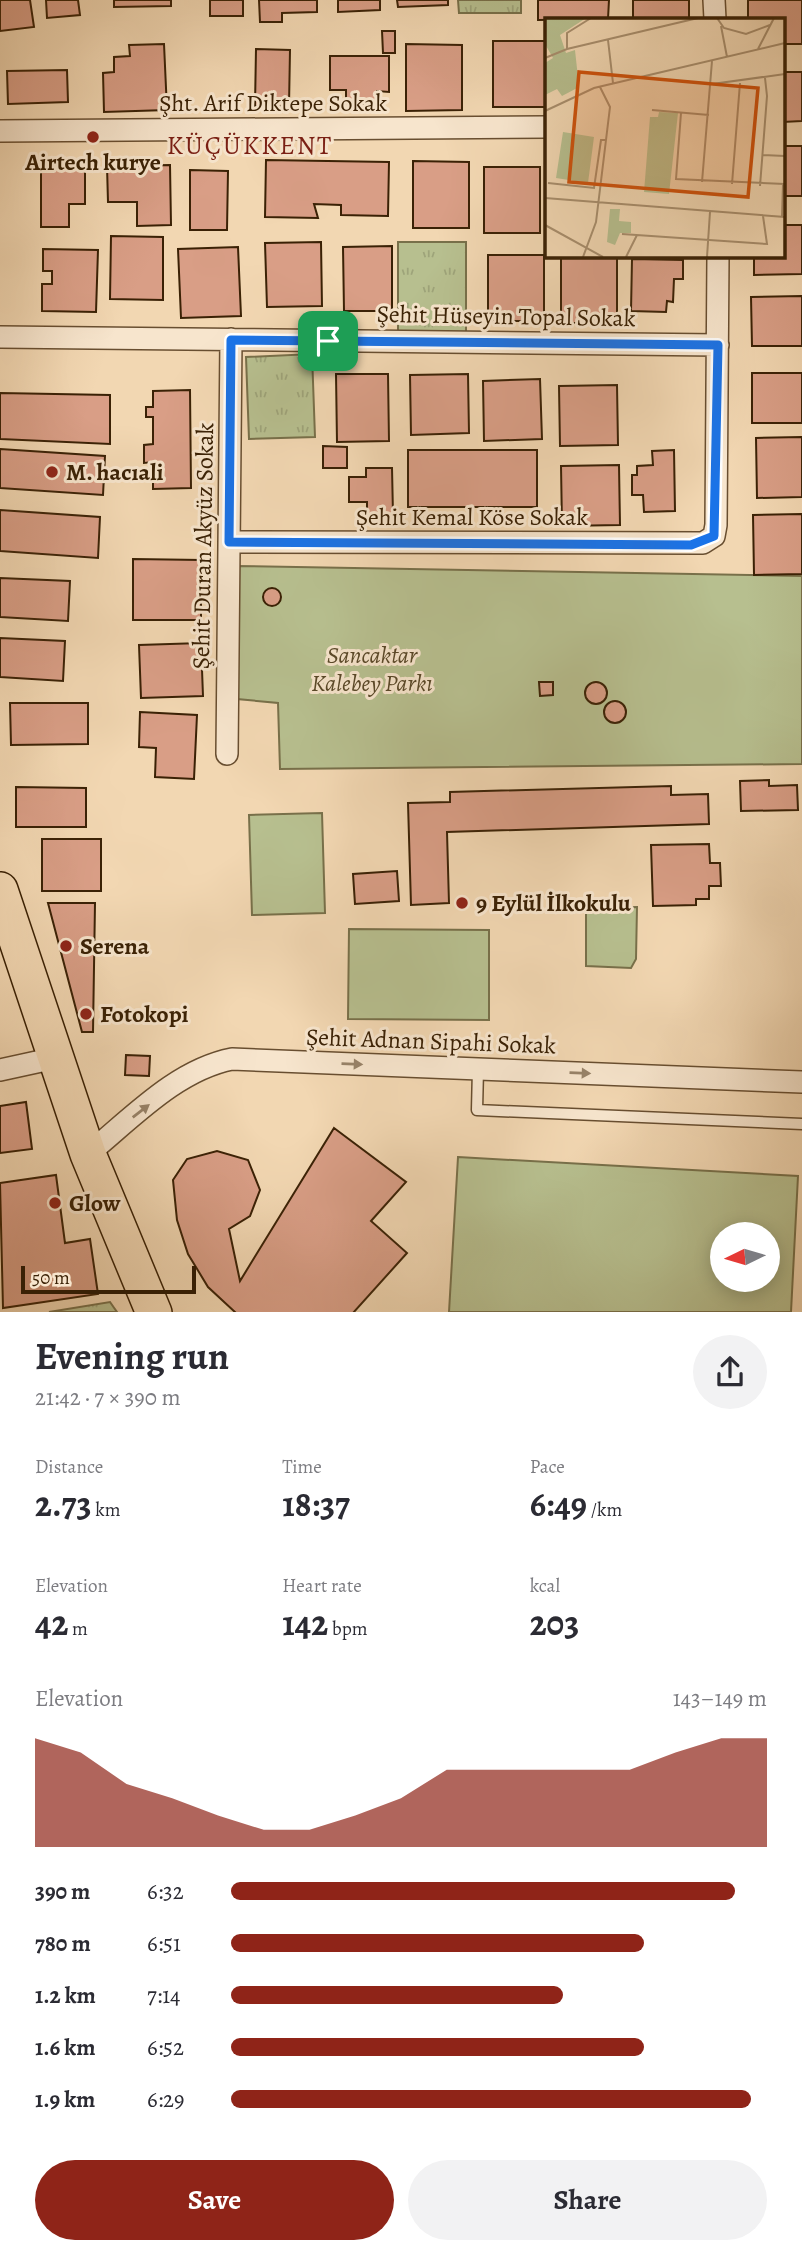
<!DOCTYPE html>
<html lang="en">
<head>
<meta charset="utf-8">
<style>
  :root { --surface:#fff; --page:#f2f2f3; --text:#2b2b33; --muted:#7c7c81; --accent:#8f2418 }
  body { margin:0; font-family:Alegreya,serif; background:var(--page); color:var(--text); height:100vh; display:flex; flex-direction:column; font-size:26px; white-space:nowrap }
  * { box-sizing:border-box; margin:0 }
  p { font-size:23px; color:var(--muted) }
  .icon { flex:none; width:38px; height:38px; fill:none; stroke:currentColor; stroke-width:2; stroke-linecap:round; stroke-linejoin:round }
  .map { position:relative; height:1312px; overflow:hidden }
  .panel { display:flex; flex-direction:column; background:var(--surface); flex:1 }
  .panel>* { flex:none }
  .needle { width:46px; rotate:265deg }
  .tools { position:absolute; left:710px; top:1222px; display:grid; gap:14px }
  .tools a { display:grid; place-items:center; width:70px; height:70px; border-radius:50%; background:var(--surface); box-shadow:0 4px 18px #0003; font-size:35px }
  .scale { position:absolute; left:21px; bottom:18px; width:175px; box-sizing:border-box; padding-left:7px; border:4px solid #3a2105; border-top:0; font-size:19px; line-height:24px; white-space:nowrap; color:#3a2105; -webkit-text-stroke:5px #f7e5cd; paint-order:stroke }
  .pin { position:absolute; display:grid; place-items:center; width:60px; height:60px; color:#fff; margin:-30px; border-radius:14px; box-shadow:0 4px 10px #0006 }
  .round { display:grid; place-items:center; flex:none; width:74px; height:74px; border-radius:37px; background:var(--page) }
  .summary { display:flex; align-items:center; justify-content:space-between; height:119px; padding:0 35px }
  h1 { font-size:38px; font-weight:600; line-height:52px }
  .metrics { display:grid; grid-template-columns:repeat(3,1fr); gap:10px; height:119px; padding:7px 35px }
  .metrics div { display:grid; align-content:center }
  .metrics b { font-size:35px; font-weight:600 }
  .metrics small { font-size:19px; font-weight:400 }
  .metrics p { font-size:19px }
  .chart { height:196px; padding:14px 35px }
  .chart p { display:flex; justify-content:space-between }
  .chart svg { width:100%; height:126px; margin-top:7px; fill:var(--accent); opacity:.7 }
  .primary-button { display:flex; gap:14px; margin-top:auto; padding:14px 35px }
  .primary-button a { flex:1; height:80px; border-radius:42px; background:var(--accent); color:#fff; font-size:28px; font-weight:600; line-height:80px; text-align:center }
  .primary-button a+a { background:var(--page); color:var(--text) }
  ul { padding:0 35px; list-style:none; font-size:23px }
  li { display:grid; grid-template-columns:112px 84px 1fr; align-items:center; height:52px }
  li i { height:18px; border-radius:9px; background:var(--accent) }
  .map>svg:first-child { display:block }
  .grass { fill:url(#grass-tufts); stroke:#78704a; stroke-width:2 }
  .park { fill:#b7bf8f; stroke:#78704a; stroke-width:2; fill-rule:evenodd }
  .building { fill:#d99e86; stroke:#3a2105; stroke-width:2 }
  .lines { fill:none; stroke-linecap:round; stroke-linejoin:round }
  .service-casing { stroke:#684e30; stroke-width:13 }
  .minor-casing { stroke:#684e30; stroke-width:24 }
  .primary-casing { stroke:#3a2105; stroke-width:38 }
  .service { stroke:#f7e5cd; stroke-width:10 }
  .minor { stroke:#f7e5cd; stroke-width:21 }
  .primary { stroke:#f2d7b2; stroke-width:35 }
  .oneway { fill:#988369 }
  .route-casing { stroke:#fff; stroke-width:14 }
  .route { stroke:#1a73e8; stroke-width:9 }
  .poi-dot { fill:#8f2418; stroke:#f7e5cd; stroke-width:2.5 }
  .labels { text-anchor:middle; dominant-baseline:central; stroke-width:6; stroke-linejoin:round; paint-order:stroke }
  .street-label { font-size:24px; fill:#3a2105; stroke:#f7e5cd }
  .poi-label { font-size:24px; font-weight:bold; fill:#3a2105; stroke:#f7e5cd; text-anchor:start }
  .park-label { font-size:24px; font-style:italic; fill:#594828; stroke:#f7e5cd }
  .neighbourhood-label { font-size:26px; letter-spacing:2px; fill:#7a1f14; stroke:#f7e5cd }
  .inset-road { fill:none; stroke:#a88e6d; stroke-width:2 }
  .view { fill:#ce510b; fill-opacity:0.15; stroke:#ce510b; stroke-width:3.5 }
  .inset-edge { fill:none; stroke:#3a2105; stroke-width:3.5 }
</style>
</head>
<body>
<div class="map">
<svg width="802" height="1313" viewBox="0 0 802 1313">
  <defs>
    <pattern id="grass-tufts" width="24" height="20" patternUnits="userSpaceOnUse" patternTransform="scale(1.75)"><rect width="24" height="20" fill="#b7bf8f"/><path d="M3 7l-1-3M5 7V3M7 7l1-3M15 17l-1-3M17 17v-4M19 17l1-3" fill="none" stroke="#9ea47a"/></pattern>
  </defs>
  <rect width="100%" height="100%" fill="#f2d7b2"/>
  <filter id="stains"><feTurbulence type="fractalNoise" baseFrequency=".00286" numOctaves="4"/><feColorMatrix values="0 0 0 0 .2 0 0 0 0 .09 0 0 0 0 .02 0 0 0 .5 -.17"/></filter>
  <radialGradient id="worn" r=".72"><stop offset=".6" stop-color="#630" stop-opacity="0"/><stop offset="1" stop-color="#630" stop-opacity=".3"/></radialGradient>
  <path class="grass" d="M458,0H521V13H459Z
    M398,242H466V332H398Z
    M312,354L315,437L249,439L246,357Z
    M110,1302L117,1312H49Z"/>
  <path class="park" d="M236,566L802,576V764L280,769L278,703L237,699Z
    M322,813L325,913L252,915L249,815Z
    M637,907L636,959L631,968L586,966V908Z
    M349,929L489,930V1020L348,1019Z
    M458,1157L798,1176L791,1312H449ZM723,1234H768V1279H723Z"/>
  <path class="building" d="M0,0H30L34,27L0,31Z
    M46,0H78L80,15L47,18Z
    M114,0H171V6L114,7Z
    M210,0H243V16H210Z
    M259,0H317V12L282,13V22H260Z
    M338,0H380V10L338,12Z
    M397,0H448V5L398,7Z
    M538,0H609L608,19L538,20Z
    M633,0H689V19H633Z
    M748,0H802V44H783V19H748Z
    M382,31H395V53H383Z
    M493,41H546V107H493Z
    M164,44L167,110L104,112L103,73L114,72V57L130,56L129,45Z
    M406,44L462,45V110L406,111Z
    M256,49L290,50L289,106H255Z
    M330,56H389V92L377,91L376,104H346V90H330Z
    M67,70L68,102L8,104L7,71Z
    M783,72H802V121L783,122Z
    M783,146H802V196H783Z
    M266,160L389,162L388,216L341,215V205L314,204L318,218L265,217Z
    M413,161L469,162V228H413Z
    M170,165L171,225L137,226V202H108L107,166Z
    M41,166H85V204H69V227H41Z
    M484,167H540V233H484Z
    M190,170L228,171L227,230H190Z
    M783,225H802V274L754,275V256H783Z
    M111,236L163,237V300L110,299Z
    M321,242L322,306L267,307L265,243Z
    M392,246V311H344L343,247Z
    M238,247L241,316L181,318L178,249Z
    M43,249L98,250L96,312L42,311V284H52V271H43Z
    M488,255H544V321H488Z
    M561,257H617V323H561Z
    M632,259L683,260V279H674L673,302L667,301L666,312L631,311Z
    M802,296V346H752L751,297Z
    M752,373H802V423H752Z
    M336,374H388L389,441L337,442Z
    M468,374L469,433L411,435L410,375Z
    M540,379L542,439L484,441L483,381Z
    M617,385L618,445L560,446L559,386Z
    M190,390L191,488L153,489V462L144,463V445L153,444V417H146V407H153V391Z
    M0,393L110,395V444L0,439Z
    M802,437V497L757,498L756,438Z
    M323,446L347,447V468H323Z
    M0,449L105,456L103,495L0,488Z
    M408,450H537V507H408Z
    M674,450L675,511L644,512L643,495H632V475H637V466L653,465L652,451Z
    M619,465L620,525L562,526L561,466Z
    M366,468H392L393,514H367V502H349V477H366Z
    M0,510L100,517L98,558L0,551Z
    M802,514V574L754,575L753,515Z
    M133,559L201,560V620H133Z
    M0,578L70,581L68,621L0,617Z
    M263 597a9 9 0 1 1 18 0a9 9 0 1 1-18 0Z
    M0,638L65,641L63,681L0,677Z
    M201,643L203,696L141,698L139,645Z
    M585 693a11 11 0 1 1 22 0a11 11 0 1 1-22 0Z
    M539,682H553V695L540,696Z
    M604 712a11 11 0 1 1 22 0a11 11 0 1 1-22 0Z
    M10,703H88V744L11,745Z
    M140,712L197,715L194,779L155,777L156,748L139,747Z
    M769,780V786L797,785L798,810L741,811L740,781Z
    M671,786V795L708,794L709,824L447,832L449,903L411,905L408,803L450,802V792Z
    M16,787L86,788V827H16Z
    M42,839H101V891H42Z
    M709,844L710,863H720L721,886H709V899H696V905L653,906L651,845Z
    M397,871L399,901L355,904L353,874Z
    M48,903H95L93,1032H82Z
    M126,1055L150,1056L149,1076L125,1075Z
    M26,1102L32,1149L0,1153V1106Z
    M334,1128L406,1182L371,1221L407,1253L353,1313H236L208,1287L188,1254L177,1220L173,1180L187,1159L217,1151L248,1160L260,1190L250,1216L229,1229L240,1281Z
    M56,1175L65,1243L90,1239L98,1294L3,1308L0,1183Z"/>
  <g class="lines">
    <defs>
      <path id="service" d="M478,1069L477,1110L802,1124"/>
      <path id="minor" d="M714,0L715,19
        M0,131L546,127
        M0,337L718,345
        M229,542L703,543L714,536L716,525L718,256
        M227,754L231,339
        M0,1070L55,1058
        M88,1154C131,1119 176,1070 232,1059L802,1082"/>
      <path id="primary" d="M0,890L88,1154L154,1313"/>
    </defs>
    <use href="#service" class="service-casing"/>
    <use href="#minor" class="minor-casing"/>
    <use href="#primary" class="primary-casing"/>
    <use href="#service" class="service"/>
    <use href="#minor" class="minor"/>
    <use href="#primary" class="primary"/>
  </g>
  <defs><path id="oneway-solid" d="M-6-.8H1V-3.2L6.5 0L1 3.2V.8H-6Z" transform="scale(1.75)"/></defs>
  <g class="oneway">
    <use href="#oneway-solid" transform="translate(352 1064) rotate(2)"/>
    <use href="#oneway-solid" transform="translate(580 1073) rotate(2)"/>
    <use href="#oneway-solid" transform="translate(141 1111) rotate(-38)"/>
  </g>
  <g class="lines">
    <defs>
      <path id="route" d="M231,340L718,345L714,536L691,545L229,542Z"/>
    </defs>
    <use href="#route" class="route-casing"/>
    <use href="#route" class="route"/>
  </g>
  <g class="poi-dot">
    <circle cx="93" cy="137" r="7"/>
    <circle cx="52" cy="472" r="7"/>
    <circle cx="462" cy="903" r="7"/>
    <circle cx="66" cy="946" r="7"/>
    <circle cx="86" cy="1014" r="7"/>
    <circle cx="55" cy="1203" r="7"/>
  </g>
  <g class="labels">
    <g class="street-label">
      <text x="273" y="103">Şht. Arif Diktepe Sokak</text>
      <text transform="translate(506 316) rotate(1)">Şehit Hüseyin Topal Sokak</text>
      <text x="472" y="517">Şehit Kemal Köse Sokak</text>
      <text transform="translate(203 546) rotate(-89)">Şehit Duran Akyüz Sokak</text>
      <text transform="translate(431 1041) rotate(2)">Şehit Adnan Sipahi Sokak</text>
    </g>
    <g class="poi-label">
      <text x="93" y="162" text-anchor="middle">Airtech kurye</text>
      <text x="66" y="472">M. hacıali</text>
      <text x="476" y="903">9 Eylül İlkokulu</text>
      <text x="80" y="946">Serena</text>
      <text x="100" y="1014">Fotokopi</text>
      <text x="69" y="1203">Glow</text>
    </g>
    <g class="park-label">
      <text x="372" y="655">Sancaktar<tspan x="372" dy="28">Kalebey Parkı</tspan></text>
    </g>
    <g class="neighbourhood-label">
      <text x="250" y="145">KÜÇÜKKENT</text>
    </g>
  </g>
  <g transform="translate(545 18)">
    <rect width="240" height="240" fill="#f2d7b2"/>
    <path d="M0,0H41L15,17L21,35L30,32L34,69L17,78L12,71L0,77V45L8,40L0,26ZM65,191H75L74,203L86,204V215H75L70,227L62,224Z" fill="#b7bf8f"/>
    <path d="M114,94L133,95L124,176L99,174L105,99H113ZM18,114L49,119L43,165L11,160Z" fill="#b7bf8f"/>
    <path class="inset-road" d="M172,0L179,10L201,16L225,7M176,8L182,39M63,22L68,65M22,31V15L46,0M213,31L229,0M0,40L22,31L153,0M167,66L240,56M107,92L164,97M0,93L49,70L240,25M136,95L131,161L240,166M218,137L240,138M157,164L167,43M3,165L49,170L56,122H61M187,166L195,65M215,168L222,78L220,60M0,180L240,199M237,199L238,166M0,207L58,239M77,216L222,226L218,198M38,239L51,204L65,89L55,69M81,239L92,217M162,239L165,194"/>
    <path class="view" d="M34,54L213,70L203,179L24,164Z"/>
    <rect width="240" height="240" class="inset-edge"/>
  </g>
  <rect width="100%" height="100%" filter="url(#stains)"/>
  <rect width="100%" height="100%" fill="url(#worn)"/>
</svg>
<div class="tools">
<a><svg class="needle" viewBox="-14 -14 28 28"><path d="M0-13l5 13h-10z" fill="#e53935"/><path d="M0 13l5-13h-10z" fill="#7c7c81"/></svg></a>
</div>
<div class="scale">50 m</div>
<div class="pin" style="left:328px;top:341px;background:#1e9e55"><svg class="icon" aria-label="arrive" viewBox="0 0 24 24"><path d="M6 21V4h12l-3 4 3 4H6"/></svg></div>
</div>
<section class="panel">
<div class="summary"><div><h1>Evening run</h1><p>21:42 · 7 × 390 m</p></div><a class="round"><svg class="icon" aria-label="share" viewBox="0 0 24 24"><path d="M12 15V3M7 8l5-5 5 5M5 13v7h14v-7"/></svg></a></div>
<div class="metrics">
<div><p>Distance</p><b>2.73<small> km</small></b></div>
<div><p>Time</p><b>18:37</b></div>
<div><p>Pace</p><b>6:49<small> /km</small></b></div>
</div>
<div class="metrics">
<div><p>Elevation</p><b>42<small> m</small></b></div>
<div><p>Heart rate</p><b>142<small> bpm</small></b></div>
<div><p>kcal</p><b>203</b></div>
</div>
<div class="chart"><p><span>Elevation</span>143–149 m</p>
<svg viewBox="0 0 160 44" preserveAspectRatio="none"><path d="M0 44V6L10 11L20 22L30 27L40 33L50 38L60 38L70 33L80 27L90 17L100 17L110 17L120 17L130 17L140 11L150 6L160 6V44z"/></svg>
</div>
<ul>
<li><b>390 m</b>6:32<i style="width:94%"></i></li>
<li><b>780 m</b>6:51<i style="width:77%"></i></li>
<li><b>1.2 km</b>7:14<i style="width:62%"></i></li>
<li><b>1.6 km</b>6:52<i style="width:77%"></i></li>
<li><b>1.9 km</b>6:29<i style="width:97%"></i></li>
</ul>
<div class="primary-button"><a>Save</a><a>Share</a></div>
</section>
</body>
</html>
